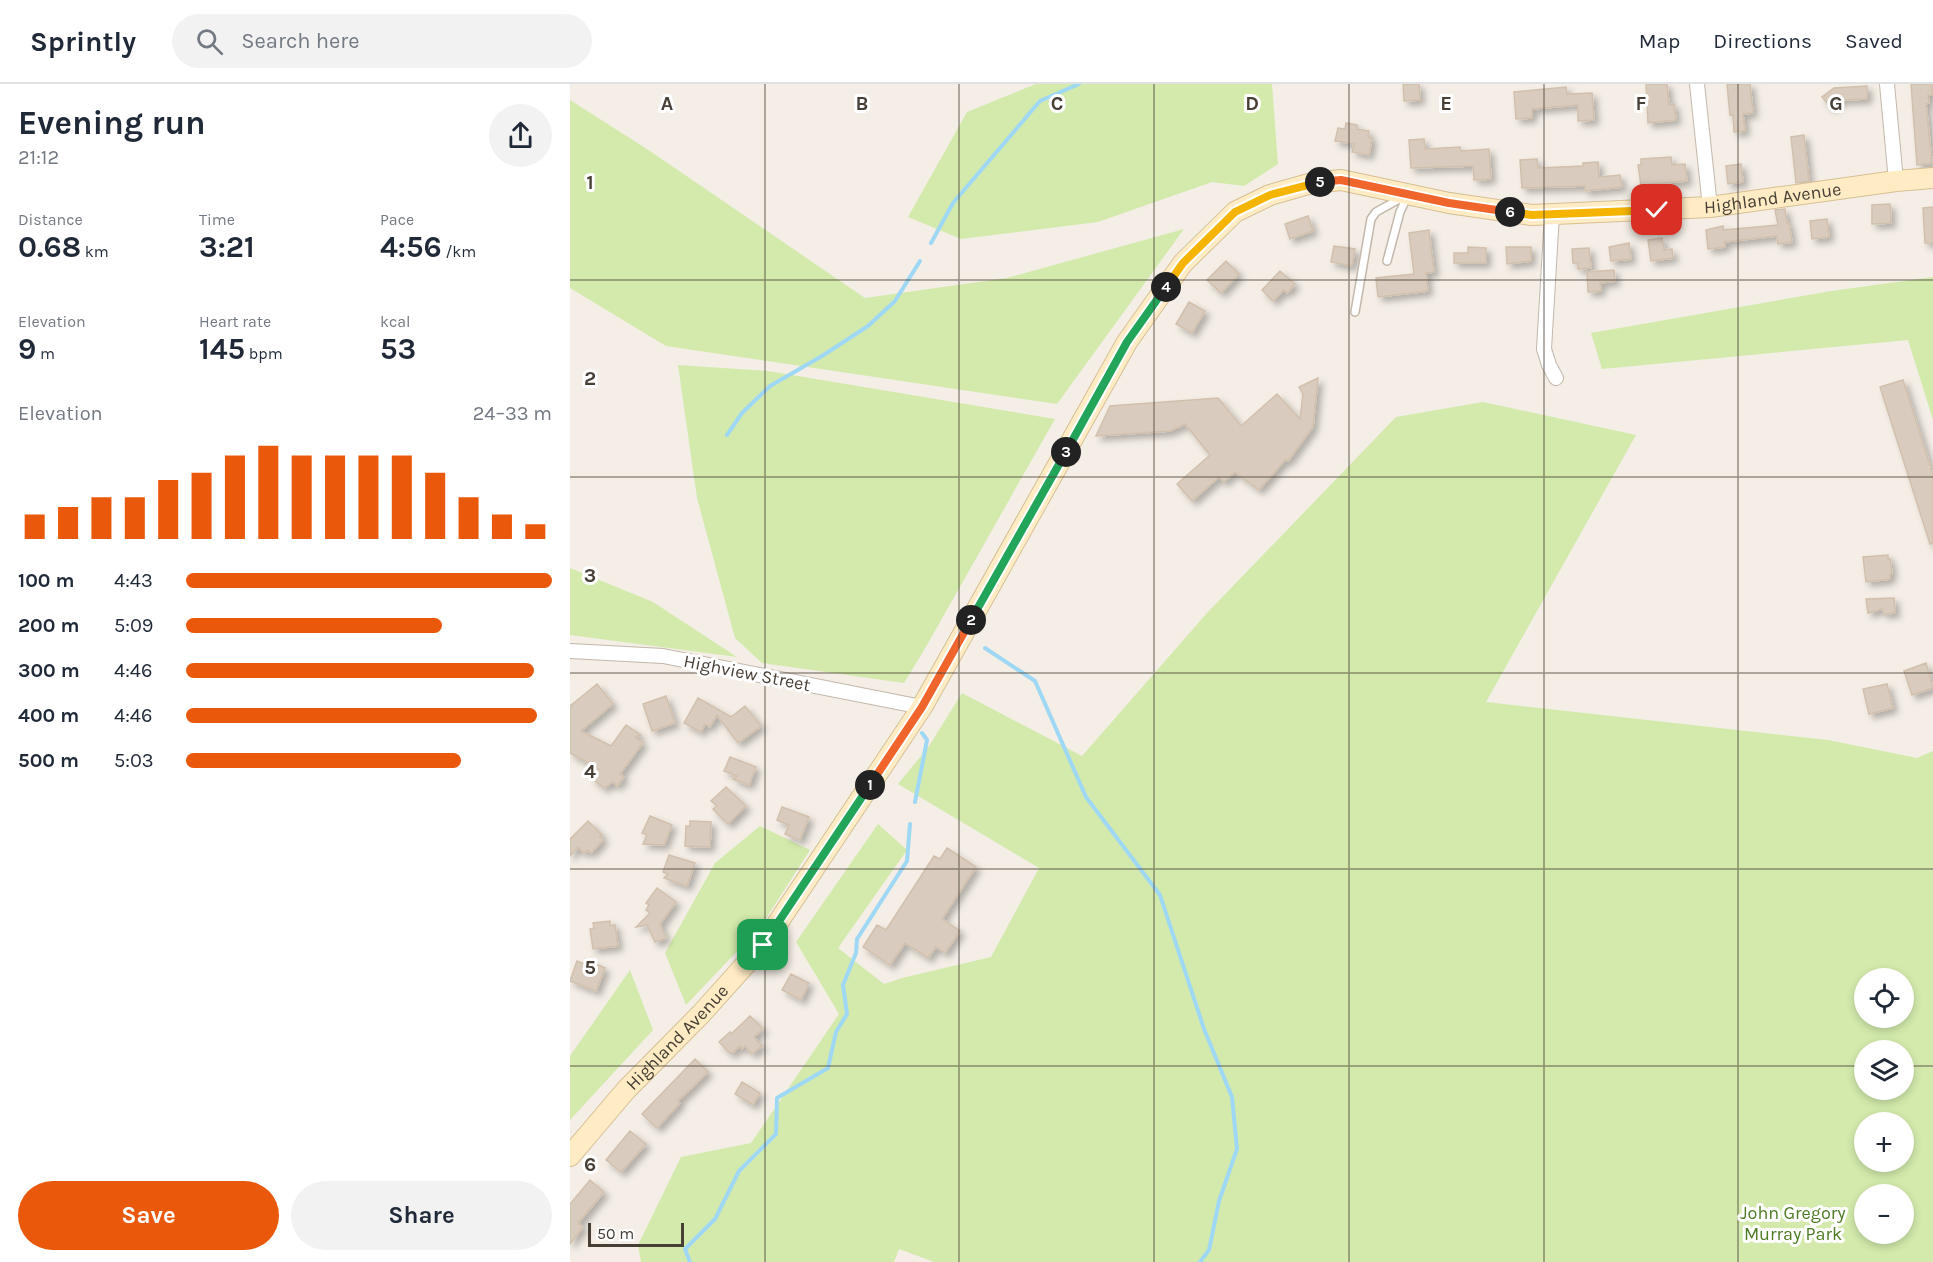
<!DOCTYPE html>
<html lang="en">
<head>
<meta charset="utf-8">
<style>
  :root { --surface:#fff; --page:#f2f2f3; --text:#1f2937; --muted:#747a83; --line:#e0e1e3; --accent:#ea580c }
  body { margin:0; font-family:Karla,sans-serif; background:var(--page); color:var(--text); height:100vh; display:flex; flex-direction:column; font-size:22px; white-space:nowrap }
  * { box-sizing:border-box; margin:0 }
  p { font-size:20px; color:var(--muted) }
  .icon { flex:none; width:33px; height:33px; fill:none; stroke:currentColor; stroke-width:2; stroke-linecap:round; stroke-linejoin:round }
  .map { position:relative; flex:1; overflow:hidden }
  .drawer { display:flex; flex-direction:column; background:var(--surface); width:570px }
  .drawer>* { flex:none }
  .buttons { position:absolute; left:1284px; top:884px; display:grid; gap:12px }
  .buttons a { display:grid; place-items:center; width:60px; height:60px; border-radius:50%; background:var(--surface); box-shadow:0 3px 9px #0003; font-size:30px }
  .scale { position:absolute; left:18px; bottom:15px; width:96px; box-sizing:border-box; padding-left:6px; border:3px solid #473e35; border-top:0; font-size:16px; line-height:21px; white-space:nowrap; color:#473e35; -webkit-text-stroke:4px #fff; paint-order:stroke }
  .pin { position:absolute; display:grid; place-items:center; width:51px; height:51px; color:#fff; margin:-26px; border-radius:12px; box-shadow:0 3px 9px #0006 }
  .km { position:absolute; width:30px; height:30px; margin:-15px; border-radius:50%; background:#222; color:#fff; font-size:16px; line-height:30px; text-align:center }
  .round { display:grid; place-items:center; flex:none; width:63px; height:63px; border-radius:32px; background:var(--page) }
  .overview { display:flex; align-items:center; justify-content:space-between; height:102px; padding:0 18px }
  h1 { font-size:33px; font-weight:700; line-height:45px }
  .stats { display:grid; grid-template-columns:repeat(3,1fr); gap:9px; height:102px; padding:6px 18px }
  .stats div { display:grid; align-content:center }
  .stats b { font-size:30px; font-weight:700 }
  .stats small { font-size:16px; font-weight:400 }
  .stats p { font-size:16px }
  .chart { height:168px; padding:12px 18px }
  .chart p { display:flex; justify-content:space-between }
  .chart svg { width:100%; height:108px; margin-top:6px; stroke:var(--accent); stroke-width:6 }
  .action { display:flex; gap:12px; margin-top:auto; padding:12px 18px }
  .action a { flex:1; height:69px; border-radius:36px; background:var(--accent); color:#fff; font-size:24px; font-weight:700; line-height:69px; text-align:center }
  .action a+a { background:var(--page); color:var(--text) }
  ul { padding:0 18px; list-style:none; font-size:20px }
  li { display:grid; grid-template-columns:96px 72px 1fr; align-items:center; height:45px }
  li i { height:15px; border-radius:8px; background:var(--accent) }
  header { display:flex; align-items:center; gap:36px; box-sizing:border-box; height:84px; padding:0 30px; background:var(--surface); border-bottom:2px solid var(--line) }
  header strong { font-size:28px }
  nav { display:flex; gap:33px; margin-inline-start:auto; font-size:21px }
  .search { width:420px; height:54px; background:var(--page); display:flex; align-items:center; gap:15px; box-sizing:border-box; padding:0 21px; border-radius:33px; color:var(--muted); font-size:22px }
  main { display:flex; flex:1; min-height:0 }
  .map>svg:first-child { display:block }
  .green { fill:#d3eaac; fill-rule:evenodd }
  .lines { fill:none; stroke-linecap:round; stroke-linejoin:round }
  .stream { stroke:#9fd8f4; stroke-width:4 }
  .building { fill:#d9ccbe; stroke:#d1c0ad; stroke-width:1.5; filter:url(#shadow) }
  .service-casing { stroke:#c3b8ab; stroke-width:10 }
  .minor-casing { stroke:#c3b8ab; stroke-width:16 }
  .secondary-casing { stroke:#d7bf93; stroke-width:22 }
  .service { stroke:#fff; stroke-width:7 }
  .minor { stroke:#fff; stroke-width:14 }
  .secondary { stroke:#ffecc5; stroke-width:20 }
  .split-1-casing { stroke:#fff; stroke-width:12 }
  .split-2-casing { stroke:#fff; stroke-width:12 }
  .split-3-casing { stroke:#fff; stroke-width:12 }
  .split-4-casing { stroke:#fff; stroke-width:12 }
  .split-5-casing { stroke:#fff; stroke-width:12 }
  .split-6-casing { stroke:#fff; stroke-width:12 }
  .split-7-casing { stroke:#fff; stroke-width:12 }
  .split-1 { stroke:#22a559; stroke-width:8 }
  .split-2 { stroke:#f0652b; stroke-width:8 }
  .split-3 { stroke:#22a559; stroke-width:8 }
  .split-4 { stroke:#22a559; stroke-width:8 }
  .split-5 { stroke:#f5b400; stroke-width:8 }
  .split-6 { stroke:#f0652b; stroke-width:8 }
  .split-7 { stroke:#f5b400; stroke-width:8 }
  .grid { fill:none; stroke:#473e35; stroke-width:1.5; stroke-opacity:0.55 }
  .labels { text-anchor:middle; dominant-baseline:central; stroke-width:6; stroke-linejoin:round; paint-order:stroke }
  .street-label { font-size:18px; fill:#473e35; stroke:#fff }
  .park-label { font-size:18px; fill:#4d7c25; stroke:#fff }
  .grid-label { font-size:20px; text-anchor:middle; font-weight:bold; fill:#473e35; stroke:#fff; stroke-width:6; stroke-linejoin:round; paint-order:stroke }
</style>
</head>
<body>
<header>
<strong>Sprintly</strong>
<div class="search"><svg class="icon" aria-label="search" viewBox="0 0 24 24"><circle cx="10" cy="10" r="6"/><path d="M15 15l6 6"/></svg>Search here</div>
<nav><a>Map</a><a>Directions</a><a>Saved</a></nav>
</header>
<main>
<section class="drawer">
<div class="overview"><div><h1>Evening run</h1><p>21:12</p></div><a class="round"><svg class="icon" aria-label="share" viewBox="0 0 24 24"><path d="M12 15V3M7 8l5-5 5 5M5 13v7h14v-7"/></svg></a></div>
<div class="stats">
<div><p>Distance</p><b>0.68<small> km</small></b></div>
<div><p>Time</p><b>3:21</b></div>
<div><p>Pace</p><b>4:56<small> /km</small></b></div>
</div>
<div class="stats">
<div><p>Elevation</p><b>9<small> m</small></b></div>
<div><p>Heart rate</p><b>145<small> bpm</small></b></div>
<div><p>kcal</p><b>53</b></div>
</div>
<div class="chart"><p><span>Elevation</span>24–33 m</p>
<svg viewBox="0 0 160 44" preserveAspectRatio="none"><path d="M5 44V34M15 44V31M25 44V27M35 44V27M45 44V20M55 44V17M65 44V10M75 44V6M85 44V10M95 44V10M105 44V10M115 44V10M125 44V17M135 44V27M145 44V34M155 44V38"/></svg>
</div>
<ul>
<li><b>100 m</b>4:43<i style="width:100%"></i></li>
<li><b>200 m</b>5:09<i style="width:70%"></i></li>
<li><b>300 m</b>4:46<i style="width:95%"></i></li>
<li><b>400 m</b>4:46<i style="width:96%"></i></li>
<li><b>500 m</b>5:03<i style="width:75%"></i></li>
</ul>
<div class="action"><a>Save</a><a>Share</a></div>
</section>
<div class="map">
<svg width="1363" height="1178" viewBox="0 0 1363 1178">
  <defs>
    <filter id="shadow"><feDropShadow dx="4.5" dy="4.5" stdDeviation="3" flood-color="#0004"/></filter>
  </defs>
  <rect width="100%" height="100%" fill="#f4eee6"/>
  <path class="green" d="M466,0H702L708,80L674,102L642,98L528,138L391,155L338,133L397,28Z
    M0,16L77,65L295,214L437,194L614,145L487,320L96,262L0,204Z
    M1363,193V336L1338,256L1032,285L1021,249L1261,207Z
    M108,281L198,287L485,335L357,561L334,599L192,579L165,554L127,414Z
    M913,318L1066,351L916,618L1258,656L1347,674L1363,667V1178H364L329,1165L324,1178H71L68,1161L111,1073L181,1059L269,930L226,858L308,740L337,766L268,864L314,900L332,894L421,873L469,784L328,700L359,662L392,609L512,672L637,529L826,333ZM1294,894H1334V933H1294ZM1294,966H1334V1005H1294ZM1294,1038H1334V1077H1294ZM1294,1110H1334V1149H1294Z
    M0,484L83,518L167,573L0,551Z
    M190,742L240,766L191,842L116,921L95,869L145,779Z
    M60,886L83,946L0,1036V972Z"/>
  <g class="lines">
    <path class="stream" d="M361,159L383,119L470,17L509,0
      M157,351L172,329L200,302L252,272L298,242L325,217L350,177
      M415,564L465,597L516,713L590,811L634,945L662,1013L667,1065L649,1117L639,1166L630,1178
      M345,718L357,656L352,649
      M120,1178L115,1165L145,1135L169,1087L206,1050L207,1014L258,984L266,948L277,930L273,901L286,869L287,855L337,777L340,740"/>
  </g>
  <path class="building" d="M833,0H849L850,16L834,17Z
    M1076,0H1097L1099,21L1104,20L1106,36L1078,39Z
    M1157,0H1180L1183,29L1173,30L1175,47L1164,48L1163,31H1160Z
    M1341,0H1362L1363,11H1358L1359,19L1356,20L1362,79L1347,81Z
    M1297,2V15L1271,16L1261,24L1252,13L1264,4Z
    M996,3L997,10L1022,9L1024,36L1008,37V21L962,25V34L946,35L944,8Z
    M776,39L787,41V45L799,47L798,53L802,54L799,71L782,68L784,60L765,57L768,44L775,45Z
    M1234,51L1239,97L1226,99L1221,53Z
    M854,55L855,65L890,63L891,67L919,65L921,95L904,96L903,82L841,84L839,56Z
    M1101,73L1102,81L1115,80L1117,97L1071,101L1068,81H1071V75Z
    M967,75L968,84L1013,82V79L1028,78L1029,93L1050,91L1052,103L1015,107V102L952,104L950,76Z
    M1171,80L1173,98L1158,100L1156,82Z
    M1320,120L1321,139L1302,140V121Z
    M1363,123V159H1355L1353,124Z
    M1215,125L1217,139H1219L1222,158L1208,160L1207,152L1154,158L1155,163L1138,165L1136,146L1153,142V146L1208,141L1205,126Z
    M738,132L743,147L720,155L715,140Z
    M1257,135L1259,153L1242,155L1240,137Z
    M859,146L864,188L856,189L858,207L808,213L806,194L844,190L839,149Z
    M1092,154L1094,166L1102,165L1103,174L1081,177L1078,156Z
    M1059,159L1061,175L1041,177L1039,163Z
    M764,162L785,165L782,182L761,178Z
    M898,163L916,164V179H884V169H898Z
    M936,163H961V177L937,180Z
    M1019,164L1021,184L1008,185V179H1003L1002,165Z
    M656,177L669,190L651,209L637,196Z
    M1044,186L1045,197L1030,199L1031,207L1018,208L1017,188Z
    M710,187L725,200L717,209L714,206L703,217L692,206Z
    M619,218L635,227L622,249L606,240Z
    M748,294L743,343L718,377L715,376L689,406L665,388L654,398L649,393L622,417L607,400L640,371L615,340L600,347L526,352L540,322L648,314L671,342L707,310L730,335L733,310L729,303Z
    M1333,296L1363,391V459L1360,460L1310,303Z
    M1318,471V475H1320L1322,490H1320V495L1296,498L1293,473Z
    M1324,514L1325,529L1314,530L1312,525L1298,529L1296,515Z
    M1356,579L1363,604L1342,611L1334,587Z
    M27,600L43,620L11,647L41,662L56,641L71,651L65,653L73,659L50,690L54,693L47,702L43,698L34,704L21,694L29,685L0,669V622Z
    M1317,600L1323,624L1299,630L1293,605Z
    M96,612L105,639L82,647L73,620Z
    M128,614L161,633L175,622L191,642L168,659L147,631L140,643L135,640L131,648L114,639Z
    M160,673L186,683L179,701L163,695L167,692L154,687Z
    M156,703L176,722L158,740L143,725L147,722L141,717Z
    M212,723L239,733L230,756L215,750L219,741L207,736Z
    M80,732L102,741L94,761L73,760L77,751L72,749Z
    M18,737L32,751L30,753L33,756L21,769L18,766L14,769L8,763L0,772V755Z
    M120,737L141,738L140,763L115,762L116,742H120Z
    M377,764L406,783L372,835L390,847L375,869L366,863L358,874L335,859L320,881L293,863L307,841L316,846L364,772L370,775Z
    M99,771L125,779L117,802L94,794L98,790L93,788Z
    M87,804L106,818L90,840L96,854L85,858L77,841L66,843L80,829L76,826L79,821L76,819Z
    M40,837V842L45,841L48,862L23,865L20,845L24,844L23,839Z
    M15,875L35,884L26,907L0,897L7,877L14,880Z
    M221,890L239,899L231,916L212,906Z
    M180,932L193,945L184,953L192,962L182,970L175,962L172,965L170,962L161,970L149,958L160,948L161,950Z
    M125,975L138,988L108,1017L110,1019L87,1044L72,1030Z
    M172,998L190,1009L183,1021L165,1010Z
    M60,1047L76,1060L51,1088L36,1076Z
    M20,1096L34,1108L8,1139L13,1143L0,1160V1120Z"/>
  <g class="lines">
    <defs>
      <path id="service" d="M817,177L830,128L837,113
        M785,228L801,135L806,128L833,113"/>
      <path id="minor" d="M1127,0L1140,123
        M1317,0L1326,97
        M982,130L974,265L979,281L986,294
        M0,567L93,572L352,623"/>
      <g id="secondary">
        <path id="s1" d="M0,1072L56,1006L131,930L193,861L352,623L557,258L613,179L665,128L700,111L742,99L771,96L879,119L962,131L1140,123L1326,97L1363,94"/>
      </g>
    </defs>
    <use href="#service" class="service-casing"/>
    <use href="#minor" class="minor-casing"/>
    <use href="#secondary" class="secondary-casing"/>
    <use href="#service" class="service"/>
    <use href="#minor" class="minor"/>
    <use href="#secondary" class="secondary"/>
  </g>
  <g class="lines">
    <defs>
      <path id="split-1" d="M193,861L300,701"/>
      <path id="split-2" d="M300,701L352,623L401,536"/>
      <path id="split-3" d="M401,536L496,368"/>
      <path id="split-4" d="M496,368L557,258L596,203"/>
      <path id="split-5" d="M596,203L613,179L665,128L700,111L750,98"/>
      <path id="split-6" d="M750,98L771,96L879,119L940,128"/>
      <path id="split-7" d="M940,128L962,131L1087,126"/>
    </defs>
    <use href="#split-1" class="split-1-casing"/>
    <use href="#split-2" class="split-2-casing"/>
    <use href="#split-3" class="split-3-casing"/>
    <use href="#split-4" class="split-4-casing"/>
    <use href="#split-5" class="split-5-casing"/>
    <use href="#split-6" class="split-6-casing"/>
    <use href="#split-7" class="split-7-casing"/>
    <use href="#split-1" class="split-1"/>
    <use href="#split-2" class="split-2"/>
    <use href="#split-3" class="split-3"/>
    <use href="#split-4" class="split-4"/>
    <use href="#split-5" class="split-5"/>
    <use href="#split-6" class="split-6"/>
    <use href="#split-7" class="split-7"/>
  </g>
  <path class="grid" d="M195,0V1178M389,0V1178M584,0V1178M779,0V1178M974,0V1178M1168,0V1178M0,196H1363M0,393H1363M0,589H1363M0,785H1363M0,982H1294M1334,982H1363"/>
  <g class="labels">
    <g class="street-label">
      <text stroke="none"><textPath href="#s1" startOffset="1708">Highland Avenue</textPath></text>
      <text transform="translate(177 589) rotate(11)">Highview Street</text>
      <text stroke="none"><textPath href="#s1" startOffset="160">Highland Avenue</textPath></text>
    </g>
    <g class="park-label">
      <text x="1223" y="1129">John Gregory<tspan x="1223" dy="21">Murray Park</tspan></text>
    </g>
  </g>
  <g class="grid-label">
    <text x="97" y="26">A</text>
    <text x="292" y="26">B</text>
    <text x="487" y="26">C</text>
    <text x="682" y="26">D</text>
    <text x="876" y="26">E</text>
    <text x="1071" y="26">F</text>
    <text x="1266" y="26">G</text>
    <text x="20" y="105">1</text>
    <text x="20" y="301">2</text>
    <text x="20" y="498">3</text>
    <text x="20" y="694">4</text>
    <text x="20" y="890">5</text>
    <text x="20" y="1087">6</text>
  </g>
</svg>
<div class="buttons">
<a><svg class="icon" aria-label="locate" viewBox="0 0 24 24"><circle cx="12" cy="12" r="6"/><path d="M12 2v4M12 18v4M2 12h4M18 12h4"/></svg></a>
<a><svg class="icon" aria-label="layers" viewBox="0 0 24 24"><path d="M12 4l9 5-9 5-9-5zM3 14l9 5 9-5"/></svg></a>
<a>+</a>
<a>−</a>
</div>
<div class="scale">50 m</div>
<div class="pin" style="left:193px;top:861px;background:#1e9e55"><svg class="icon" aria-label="arrive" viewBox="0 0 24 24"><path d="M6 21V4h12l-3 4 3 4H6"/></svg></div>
<div class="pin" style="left:1087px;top:126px;background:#d93025"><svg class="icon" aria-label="check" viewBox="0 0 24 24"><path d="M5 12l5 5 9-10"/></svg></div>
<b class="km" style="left:300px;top:701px">1</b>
<b class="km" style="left:401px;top:536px">2</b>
<b class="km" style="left:496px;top:368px">3</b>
<b class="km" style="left:596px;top:203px">4</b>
<b class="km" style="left:750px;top:98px">5</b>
<b class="km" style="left:940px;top:128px">6</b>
</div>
</main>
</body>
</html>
